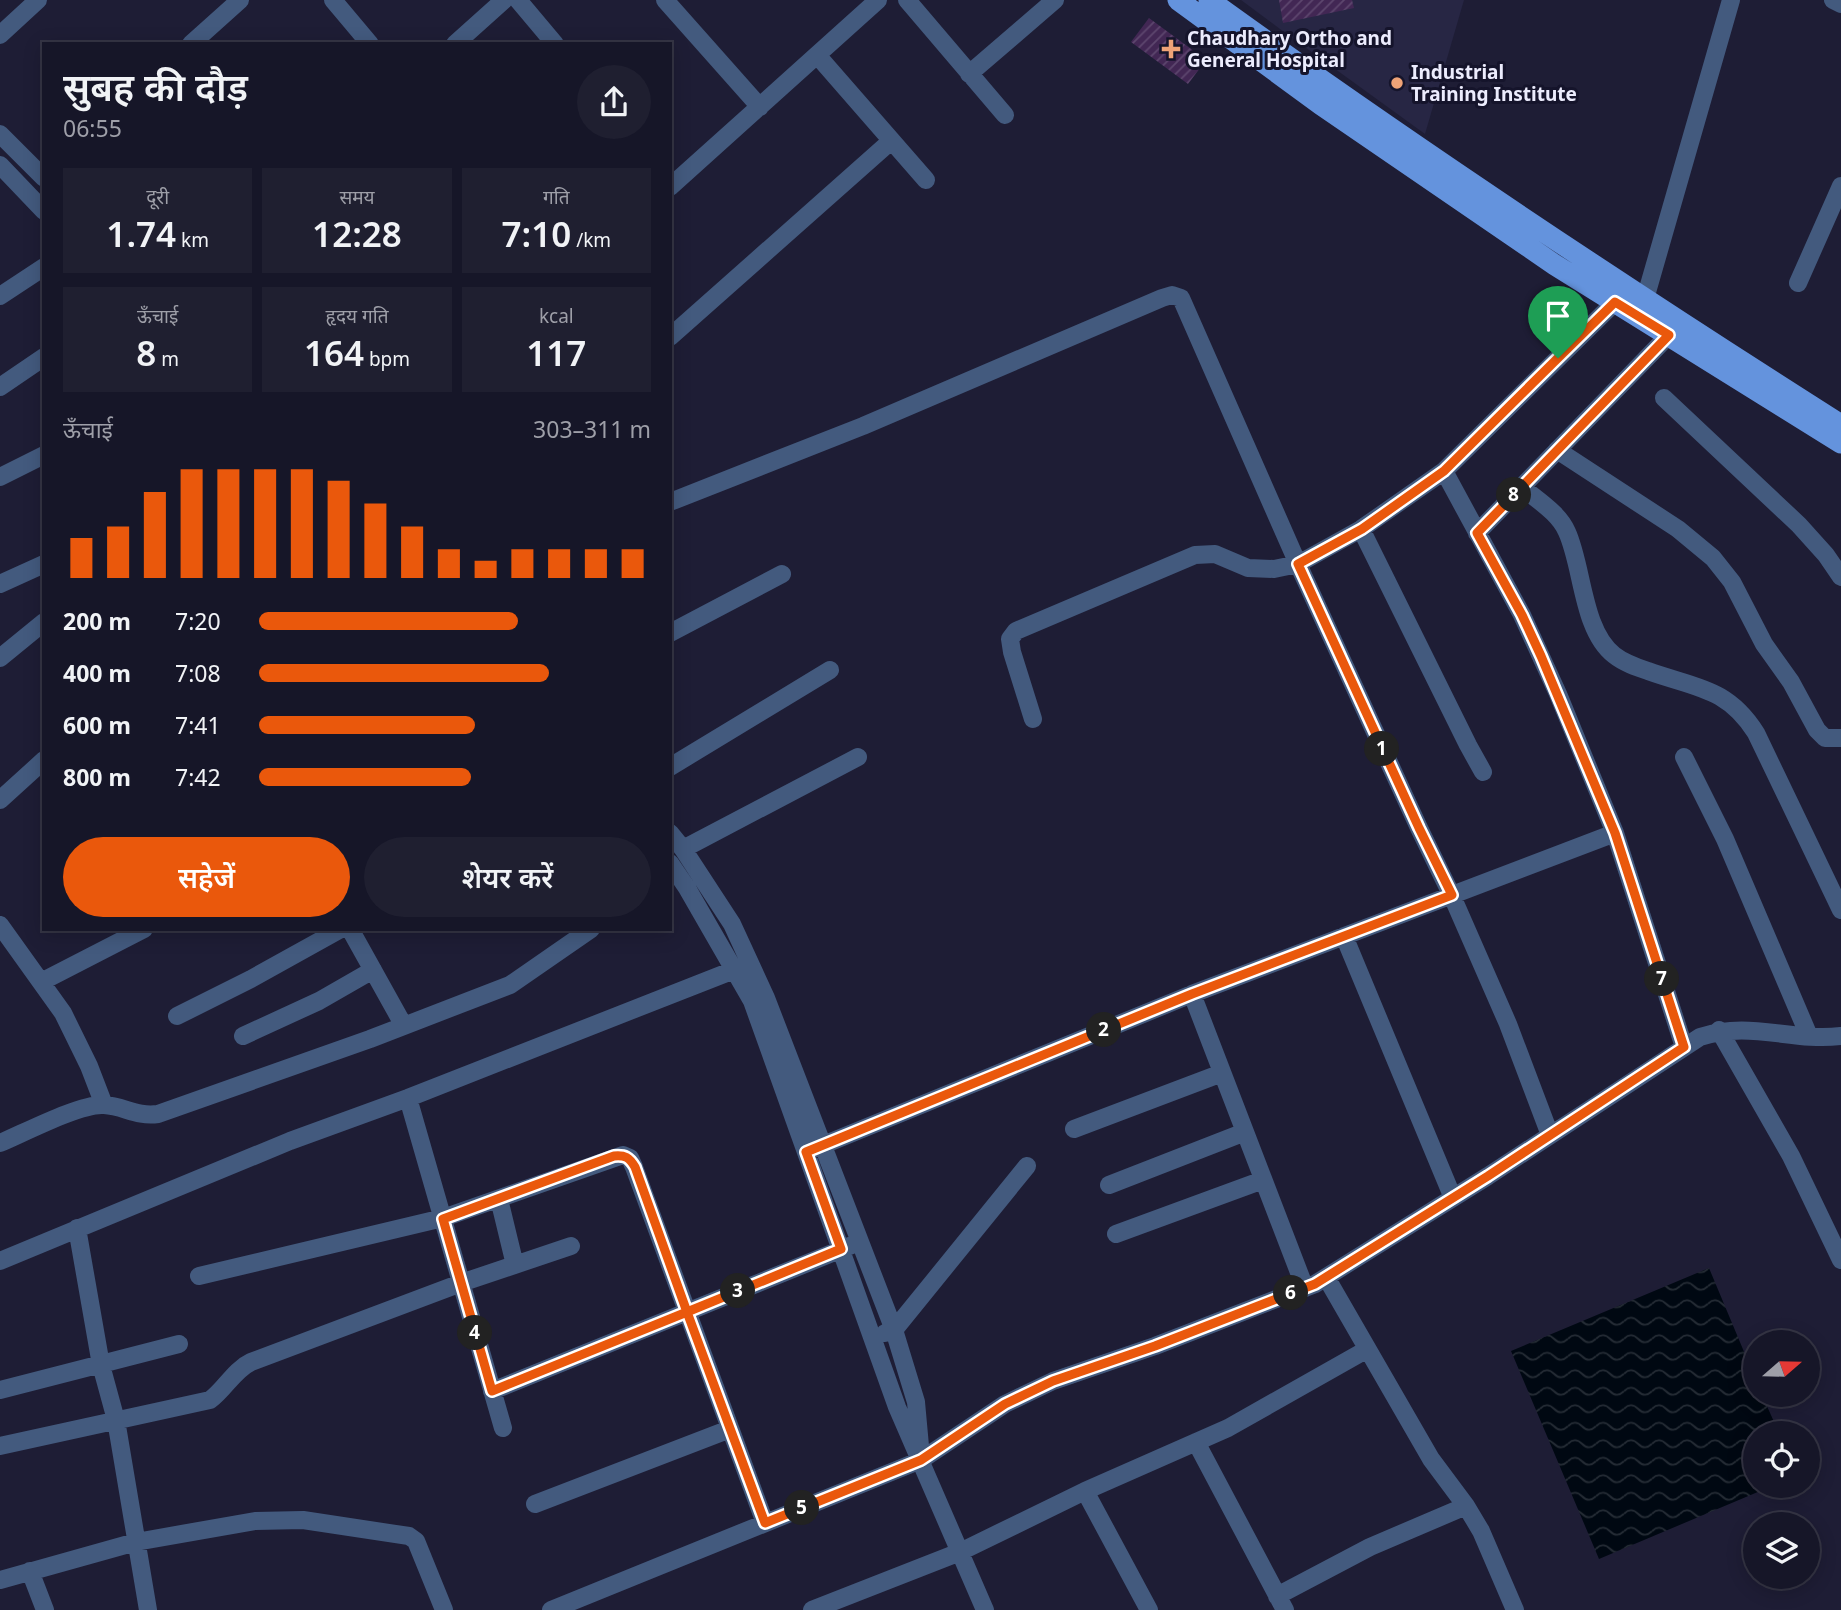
<!DOCTYPE html>
<html lang="hi">
<head>
<meta charset="utf-8">
<style>
  :root { --surface:#161628; --page:#1f1f30; --text:#f1f3f6; --muted:#9e9fa8; --line:#353545; --accent:#ea580c }
  body { margin:0; font-family:"Noto Sans","Noto Sans Devanagari",sans-serif; background:var(--page); color:var(--text); height:100vh; display:flex; flex-direction:column; font-size:26px; white-space:nowrap }
  * { box-sizing:border-box; margin:0 }
  p { font-size:23px; color:var(--muted) }
  .icon { flex:none; width:38px; height:38px; fill:none; stroke:currentColor; stroke-width:2; stroke-linecap:round; stroke-linejoin:round }
  .map { position:relative; flex:1; overflow:hidden }
  .drawer { position:absolute; left:42px; top:42px; width:630px; height:889px; display:flex; flex-direction:column; background:var(--surface); border-radius:0px; box-shadow:0 4px 18px #0003,0 0 0 2px var(--line) }
  .drawer>* { flex:none }
  .needle { width:46px; rotate:70deg }
  .buttons { position:absolute; left:1743px; top:1330px; display:grid; gap:14px }
  .buttons a { display:grid; place-items:center; width:77px; height:77px; border-radius:50%; background:var(--surface); box-shadow:0 4px 18px #0003,0 0 0 2px var(--line); font-size:35px }
  .pin { position:absolute; display:grid; place-items:center; width:60px; height:60px; color:#fff; margin:-72px -30px; border-radius:50% 50% 50% 0; rotate:-45deg; box-shadow:0 0 7px #0007 }
  .pin .icon { rotate:45deg }
  .km { position:absolute; width:35px; height:35px; margin:-18px; border-radius:50%; background:#222; color:#fff; font-size:19px; line-height:35px; text-align:center }
  .round { display:grid; place-items:center; flex:none; width:74px; height:74px; border-radius:37px; background:var(--page) }
  .head { display:flex; align-items:center; justify-content:space-between; height:119px; padding:0 21px }
  h1 { font-size:38px; font-weight:600; line-height:52px }
  .figures { display:grid; grid-template-columns:repeat(3,1fr); gap:10px; height:119px; padding:7px 21px }
  .figures div { display:grid; align-content:center; border-radius:0px; background:var(--page); text-align:center }
  .figures b { font-size:35px; font-weight:600 }
  .figures small { font-size:19px; font-weight:400 }
  .figures p { font-size:19px }
  .chart { height:196px; padding:14px 21px }
  .chart p { display:flex; justify-content:space-between }
  .chart svg { width:100%; height:126px; margin-top:7px; stroke:var(--accent); stroke-width:6 }
  .button { display:flex; gap:14px; margin-top:auto; padding:14px 21px }
  .button a { flex:1; height:80px; border-radius:42px; background:var(--accent); color:#fff; font-size:28px; font-weight:600; line-height:80px; text-align:center }
  .button a+a { background:var(--page); color:var(--text) }
  ul { padding:0 21px; list-style:none; font-size:23px }
  li { display:grid; grid-template-columns:112px 84px 1fr; align-items:center; height:52px }
  li i { height:18px; border-radius:9px; background:var(--accent) }
  .map>svg:first-child { display:block }
  .built { fill:#272644 }
  .water { fill:url(#water-waves) }
  .building { fill:url(#building-hatch) }
  .lines { fill:none; stroke-linecap:round; stroke-linejoin:round }
  .minor { stroke:#435a7e; stroke-width:18 }
  .major { stroke:#6493dd; stroke-width:21 }
  .route-casing { stroke:#fff; stroke-width:14 }
  .route { stroke:#ea580c; stroke-width:9 }
  .poi-dot { fill:#efa377; stroke:#15142b; stroke-width:2.5 }
  .labels { text-anchor:middle; dominant-baseline:central; stroke-width:6; stroke-linejoin:round; paint-order:stroke }
  .poi-label { font-size:19px; font-weight:bold; fill:#ececfd; stroke:#15142b; text-anchor:start }
</style>
</head>
<body>
<div class="map">
<svg width="1841" height="1610" viewBox="0 0 1841 1610">
  <defs>
    <pattern id="water-waves" width="16" height="10" patternUnits="userSpaceOnUse" patternTransform="scale(1.75)"><rect width="16" height="10" fill="#000812"/><path d="M0 5q4-4 8 0t8 0" fill="none" stroke="#252c35"/></pattern>
    <pattern id="building-hatch" width="6" height="6" patternUnits="userSpaceOnUse" patternTransform="scale(1.75)"><rect width="6" height="6" fill="#422754"/><path d="M-1 1l2-2M0 6l6-6M5 7l2-2" fill="none" stroke="#5d466e"/></pattern>
  </defs>
  <rect width="100%" height="100%" fill="#1e1d35"/>
  <path class="built" d="M1241,0H1464L1425,134L1284,32Z"/>
  <path class="water" d="M1709,1268L1755,1378V1395H1762L1779,1433H1755V1486H1772L1599,1559L1511,1351Z"/>
  <path class="building" d="M1279,0H1352L1354,8L1283,23Z
    M1149,18L1206,60L1188,84L1131,42Z"/>
  <g class="lines">
    <path class="minor" d="M333,0L370,44
      M518,0L555,44
      M665,0L760,107
      M907,0L1005,115
      M1833,0L1841,4
      M0,35L38,0
      M191,44L240,0
      M455,44L504,0
      M817,55L926,180
      M969,74L1055,0
      M0,134L44,178
      M0,165L44,211
      M670,187L878,0
      M1798,283L1841,186
      M0,296L44,267
      M1645,299L1731,0
      M670,337L891,141
      M0,387L44,357
      M1664,398L1799,525L1826,555L1841,577
      M1557,450L1678,529L1713,558L1732,582L1764,644L1791,682L1817,730L1825,738H1841
      M1444,471L1522,615L1558,694L1615,833L1684,1047
      M0,477L44,455
      M1522,487C1537,500 1559,513 1567,532C1583,567 1582,630 1614,655C1624,663 1636,667 1648,671C1695,688 1727,687 1756,733L1841,910
      M670,502L863,426L1162,298L1172,295L1181,298L1298,564L1419,828L1452,896L1508,1024L1550,1135
      M1361,529L1468,745L1483,772
      M1477,533L1669,335
      M0,584L44,564
      M670,633L782,574
      M0,658L44,622
      M1033,719L1012,652L1010,639L1016,631L1195,555L1215,554L1248,568L1274,569L1298,564L1361,529L1444,471L1615,302
      M1684,757L1725,839L1809,1036
      M670,767L830,670
      M0,800L44,760
      M670,833L683,849L732,924L766,998L894,1330L916,1402L920,1446
      M683,849L858,757
      M670,863L687,888L752,1001L897,1407L985,1610
      M0,925L63,1013L89,1066L104,1105
      M350,929L404,1026
      M1344,936L1453,1198
      M41,982L144,929
      M1192,994L1305,1288
      M177,1016L251,979L341,929
      M1719,1030L1791,1156L1841,1260
      M243,1036L319,1001L373,970
      M408,1098L503,1428
      M1074,1129L1222,1073
      M0,1143C24,1133 81,1103 104,1105C124,1106 136,1117 158,1114L370,1039L510,985L591,929
      M806,1152L1192,994L1615,833
      M1109,1185L1245,1132
      M499,1199L515,1265
      M77,1228L101,1365L116,1420L148,1610
      M1116,1234L1263,1180
      M0,1261L290,1141L408,1098L734,970
      M199,1276L443,1218L623,1155L630,1158L634,1167L765,1523
      M1326,1277L1431,1459L1466,1506L1481,1531L1515,1610
      M885,1333L894,1330L1027,1166
      M0,1390L179,1344
      M492,1391L852,1245
      M1196,1442L1285,1610
      M0,1446L210,1400C225,1389 234,1370 251,1362L461,1283L571,1246
      M1085,1491L1149,1610
      M535,1504L730,1429
      M30,1571L45,1610
      M0,1580L136,1542L255,1521L303,1520L409,1536L416,1541L444,1610
      M1277,1596L1370,1547L1466,1506
      M551,1610L921,1460L1005,1404L1053,1381L1155,1346L1315,1284L1488,1176L1700,1037C1750,1020 1791,1042 1841,1036
      M812,1610L960,1552L1085,1491L1228,1428L1366,1350"/>
    <path class="major" d="M1178,0L1320,104L1555,265L1841,443
      M1209,0C1415,149 1627,289 1841,425"/>
  </g>
  <g class="lines">
    <defs>
      <path id="route" d="M1558,358L1444,471L1362,529L1298,564L1419,828L1452,895L1192,994L806,1152L841,1249L687,1312L635,1167C629,1157 625,1155 614,1156L443,1219L492,1391L687,1312L765,1523L921,1460L1005,1404L1053,1381L1155,1346L1315,1284L1488,1176L1684,1047L1615,833L1541,656L1522,615L1477,533L1669,335L1615,302L1558,358"/>
    </defs>
    <use href="#route" class="route-casing"/>
    <use href="#route" class="route"/>
  </g>
  <g class="poi-dot">
    <path d="M1167.5 38.5h7v7h7v7h-7v7h-7v-7h-7v-7h7z"/>
    <circle cx="1397" cy="83" r="7"/>
  </g>
  <g class="labels">
    <g class="poi-label">
      <text x="1187" y="38">Chaudhary Ortho and<tspan x="1187" dy="22">General Hospital</tspan></text>
      <text x="1411" y="72">Industrial<tspan x="1411" dy="22">Training Institute</tspan></text>
    </g>
  </g>
</svg>
<div class="buttons">
<a><svg class="needle" viewBox="-14 -14 28 28"><path d="M0-13l5 13h-10z" fill="#e53935"/><path d="M0 13l5-13h-10z" fill="#9e9fa8"/></svg></a>
<a><svg class="icon" aria-label="locate" viewBox="0 0 24 24"><circle cx="12" cy="12" r="6"/><path d="M12 2v4M12 18v4M2 12h4M18 12h4"/></svg></a>
<a><svg class="icon" aria-label="layers" viewBox="0 0 24 24"><path d="M12 4l9 5-9 5-9-5zM3 14l9 5 9-5"/></svg></a>
</div>
<div class="pin" style="left:1558px;top:358px;background:#1e9e55"><svg class="icon" aria-label="arrive" viewBox="0 0 24 24"><path d="M6 21V4h12l-3 4 3 4H6"/></svg></div>
<b class="km" style="left:1382px;top:749px">1</b>
<b class="km" style="left:1104px;top:1030px">2</b>
<b class="km" style="left:738px;top:1291px">3</b>
<b class="km" style="left:475px;top:1333px">4</b>
<b class="km" style="left:802px;top:1508px">5</b>
<b class="km" style="left:1291px;top:1293px">6</b>
<b class="km" style="left:1662px;top:979px">7</b>
<b class="km" style="left:1514px;top:495px">8</b>
<section class="drawer">
<div class="head"><div><h1>सुबह की दौड़</h1><p>06:55</p></div><a class="round"><svg class="icon" aria-label="share" viewBox="0 0 24 24"><path d="M12 15V3M7 8l5-5 5 5M5 13v7h14v-7"/></svg></a></div>
<div class="figures">
<div><p>दूरी</p><b>1.74<small> km</small></b></div>
<div><p>समय</p><b>12:28</b></div>
<div><p>गति</p><b>7:10<small> /km</small></b></div>
</div>
<div class="figures">
<div><p>ऊँचाई</p><b>8<small> m</small></b></div>
<div><p>हृदय गति</p><b>164<small> bpm</small></b></div>
<div><p>kcal</p><b>117</b></div>
</div>
<div class="chart"><p><span>ऊँचाई</span>303–311 m</p>
<svg viewBox="0 0 160 44" preserveAspectRatio="none"><path d="M5 44V30M15 44V26M25 44V14M35 44V6M45 44V6M55 44V6M65 44V6M75 44V10M85 44V18M95 44V26M105 44V34M115 44V38M125 44V34M135 44V34M145 44V34M155 44V34"/></svg>
</div>
<ul>
<li><b>200 m</b>7:20<i style="width:66%"></i></li>
<li><b>400 m</b>7:08<i style="width:74%"></i></li>
<li><b>600 m</b>7:41<i style="width:55%"></i></li>
<li><b>800 m</b>7:42<i style="width:54%"></i></li>
</ul>
<div class="button"><a>सहेजें</a><a>शेयर करें</a></div>
</section>
</div>
</body>
</html>
